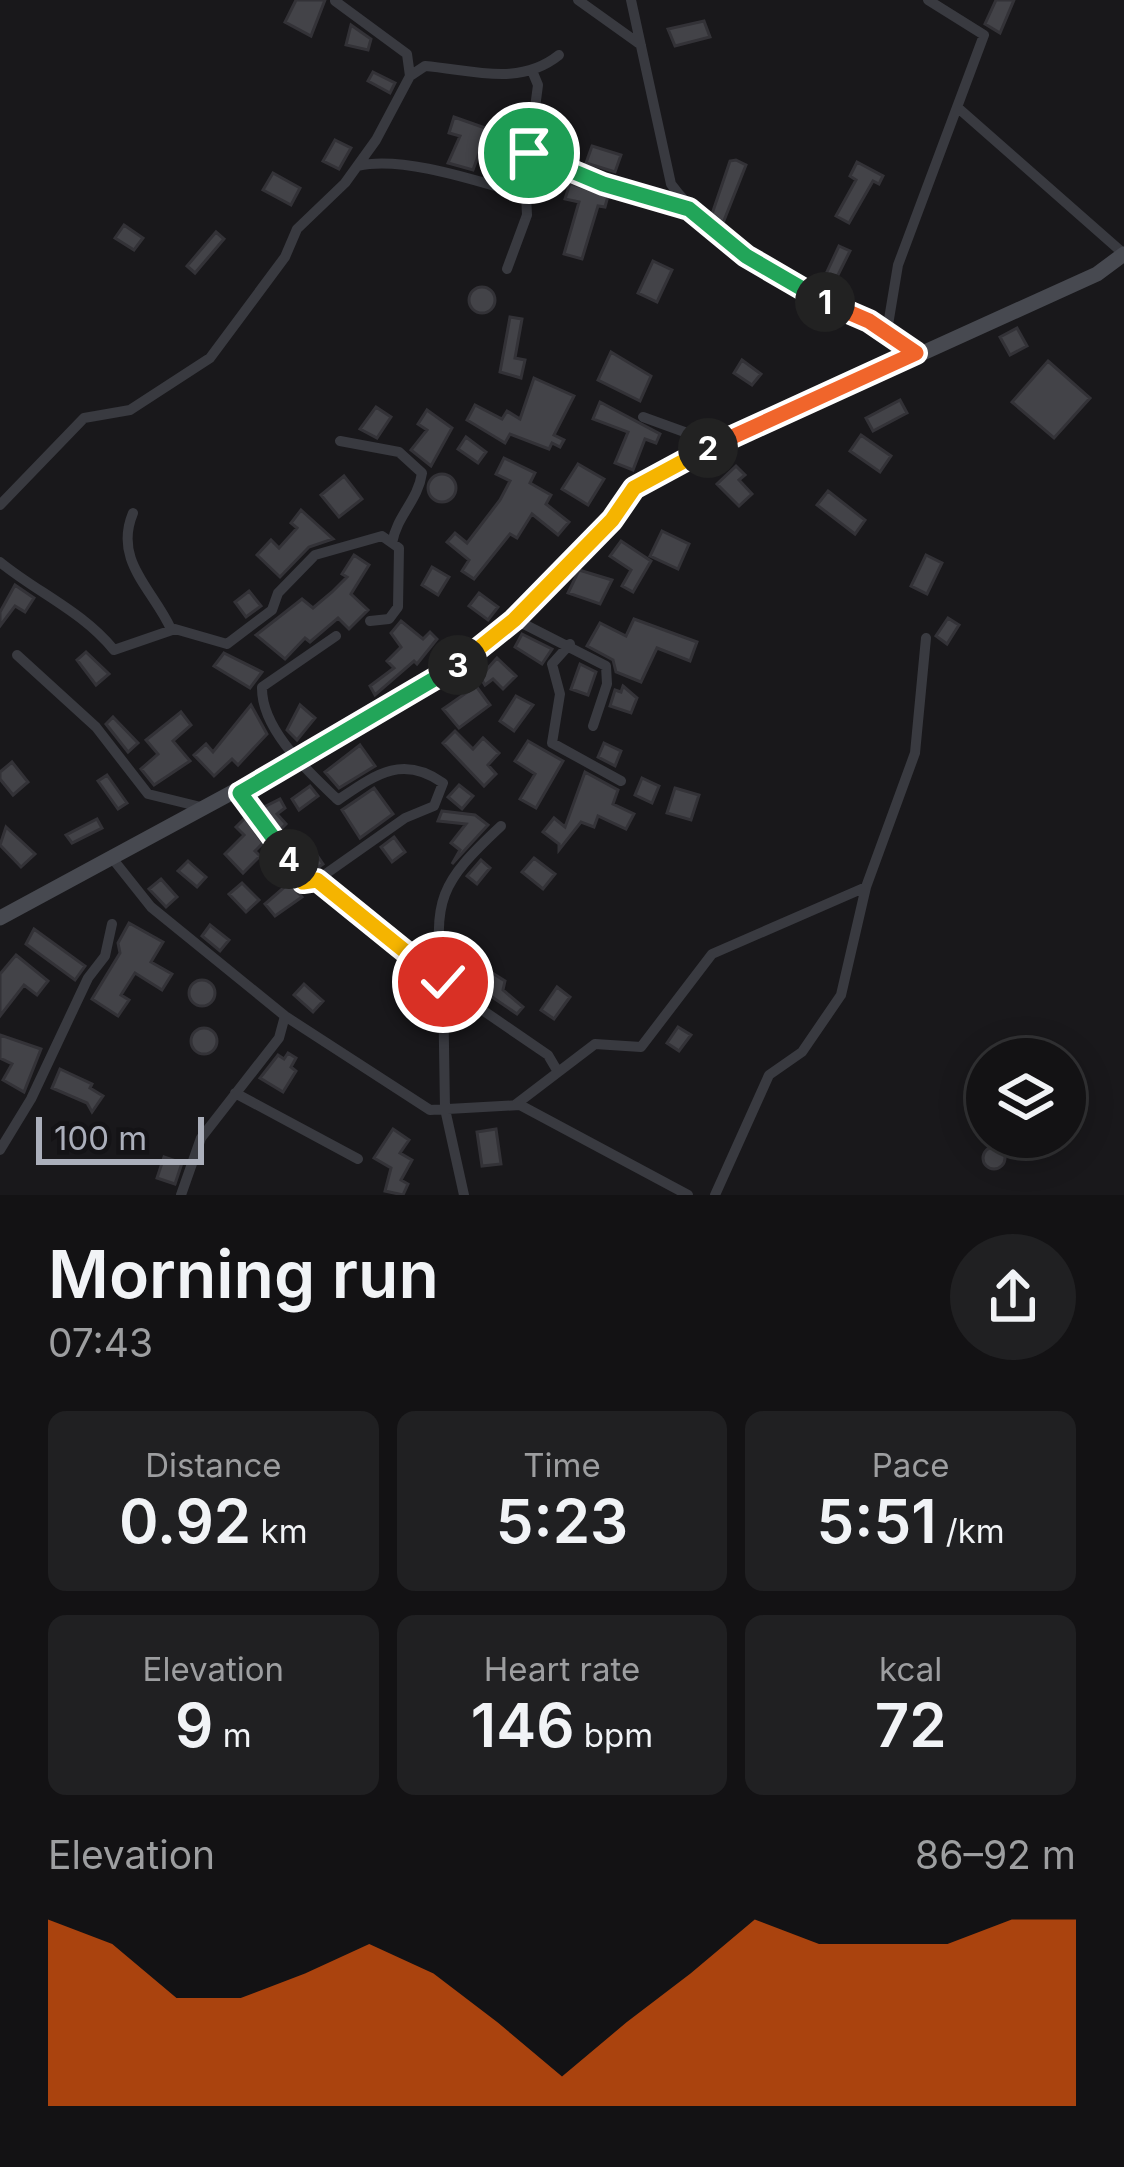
<!DOCTYPE html>
<html lang="en">
<head>
<meta charset="utf-8">
<style>
  :root { --surface:#131214; --page:#202022; --text:#f1f3f6; --muted:#9d9ea0; --line:#323234; --accent:#ea580c }
  body { margin:0; font-family:Inter,sans-serif; background:var(--page); color:var(--text); height:100vh; display:flex; flex-direction:column; font-size:45px; white-space:nowrap }
  * { box-sizing:border-box; margin:0 }
  p { font-size:39px; color:var(--muted) }
  .icon { flex:none; width:66px; height:66px; fill:none; stroke:currentColor; stroke-width:2; stroke-linecap:round; stroke-linejoin:round }
  .map { position:relative; height:1195px; overflow:hidden }
  .sheet { display:flex; flex-direction:column; background:var(--surface); flex:1 }
  .sheet>* { flex:none }
  .buttons { position:absolute; left:966px; top:1038px; display:grid; gap:24px }
  .buttons a { display:grid; place-items:center; width:120px; height:120px; border-radius:50%; background:var(--surface); box-shadow:0 6px 30px #0003,0 0 0 3px var(--line); font-size:60px }
  .scale { position:absolute; left:36px; bottom:30px; width:168px; box-sizing:border-box; padding-left:12px; border:6px solid #abafbb; border-top:0; font-size:33px; line-height:42px; white-space:nowrap; color:#abafbb; -webkit-text-stroke:9px #141316; paint-order:stroke }
  .pin { position:absolute; display:grid; place-items:center; width:102px; height:102px; color:#fff; margin:-51px; border:6px solid #fff; border-radius:50%; box-shadow:0 3px 12px #0007 }
  .km { position:absolute; width:60px; height:60px; margin:-30px; border-radius:50%; background:#222; color:#fff; font-size:33px; line-height:60px; text-align:center }
  .round { display:grid; place-items:center; flex:none; width:126px; height:126px; border-radius:63px; background:var(--page) }
  .head { display:flex; align-items:center; justify-content:space-between; height:204px; padding:0 48px }
  h1 { font-size:66px; font-weight:600; line-height:90px }
  .metrics { display:grid; grid-template-columns:repeat(3,1fr); gap:18px; height:204px; padding:12px 48px }
  .metrics div { display:grid; align-content:center; border-radius:18px; background:var(--page); text-align:center }
  .metrics b { font-size:60px; font-weight:600 }
  .metrics small { font-size:33px; font-weight:400 }
  .metrics p { font-size:33px }
  .chart { height:336px; padding:24px 48px }
  .chart p { display:flex; justify-content:space-between }
  .chart svg { width:100%; height:216px; margin-top:12px; fill:var(--accent); opacity:.7 }
  .map>svg:first-child { display:block }
  .building { fill:#434348; stroke:#333237; stroke-width:3 }
  .lines { fill:none; stroke-linecap:round; stroke-linejoin:round }
  .street { stroke:#393a40; stroke-width:10 }
  .secondary { stroke:#474950; stroke-width:15 }
  .split-1-casing { stroke:#fff; stroke-width:24 }
  .split-2-casing { stroke:#fff; stroke-width:24 }
  .split-3-casing { stroke:#fff; stroke-width:24 }
  .split-4-casing { stroke:#fff; stroke-width:24 }
  .split-5-casing { stroke:#fff; stroke-width:24 }
  .split-1 { stroke:#22a559; stroke-width:15 }
  .split-2 { stroke:#f0652b; stroke-width:15 }
  .split-3 { stroke:#f5b400; stroke-width:15 }
  .split-4 { stroke:#22a559; stroke-width:15 }
  .split-5 { stroke:#f5b400; stroke-width:15 }
</style>
</head>
<body>
<div class="map">
<svg width="1124" height="1195" viewBox="0 0 1124 1195">
  <rect width="100%" height="100%" fill="#19181b"/>
  <path class="building" d="M296,0H325L311,36L285,22Z
    M996,0H1014L1000,33L985,24Z
    M704,21L710,37L675,46L668,29Z
    M351,25L371,39L368,50L346,45Z
    M373,72L395,83L390,93L368,81Z
    M507,112L524,115L522,134L503,130Z
    M454,117L488,129L473,170L448,163L460,136L449,133Z
    M335,140L351,148L339,169L323,161Z
    M592,146L621,155L615,172L586,163Z
    M736,160L746,165L723,223L712,214L730,161Z
    M857,162L883,176L879,184L873,181L849,223L836,216L856,180L850,176Z
    M273,173L300,188L291,205L263,190Z
    M570,183L608,196L605,207L598,206L582,259L564,254L579,202L565,199Z
    M124,225L143,238L134,250L115,238Z
    M216,232L224,239L195,273L187,266Z
    M839,246L850,251L835,281L825,276Z
    M653,261L672,270L657,302L638,293Z
    M469 300a13 13 0 1 1 26 0a13 13 0 1 1-26 0Z
    M510,317L522,319L515,358L525,360L521,378L500,372Z
    M1017,328L1027,346L1010,355L1000,337Z
    M611,352L651,376L640,401L598,380Z
    M742,360L761,374L752,385L734,373Z
    M1048,361L1090,398L1054,438L1012,402Z
    M534,378L574,396L554,435L564,440L560,447L552,443L549,449L510,434L505,443L467,420L475,405L502,419L507,411L520,419Z
    M900,400L907,413L873,431L866,418Z
    M600,402L660,434L656,443L645,439L633,470L615,463L628,432L593,419Z
    M376,407L391,417L377,438L360,429Z
    M427,410L452,428L431,466L411,450L427,430L418,424Z
    M861,435L891,456L880,472L850,451Z
    M466,437L486,452L478,463L458,449Z
    M504,458L535,473L530,483L551,495L546,504L569,522L558,535L532,514L517,538L510,534L474,579L462,571L469,560L447,542L455,533L467,543L500,500L510,481L496,474Z
    M578,464L604,479L588,505L562,489Z
    M736,466L745,475L739,480L752,494L739,506L717,484Z
    M428 488a14 14 0 1 1 28 0a14 14 0 1 1-28 0Z
    M344,476L362,499L339,517L321,495Z
    M828,491L865,520L855,534L817,505Z
    M301,510L333,539L309,547L280,577L257,555L271,540L279,548L297,528L291,523Z
    M662,531L689,544L678,569L650,556Z
    M621,541L651,561L633,592L622,586L631,570L610,556Z
    M354,555L369,565L351,594L368,610L349,629L338,618L310,642L305,638L285,659L256,635L302,599L313,608L332,592L347,577L342,574Z
    M926,555L942,563L927,594L911,586Z
    M432,567L449,577L438,595L422,585Z
    M579,570L612,580L600,604L568,593Z
    M15,585L34,598L25,612L15,606L0,626V612Z
    M249,591L261,606L246,617L235,602Z
    M479,593L498,607L488,620L469,606Z
    M948,618L959,625L947,644L936,636Z
    M634,619L697,642L690,661L657,648L641,682L616,672L613,660L587,646L600,623L626,636Z
    M401,621L423,639L430,632L437,639L417,664L414,661L375,695L370,686L394,668L387,661L401,647L391,633Z
    M522,634L552,649L542,664L515,647Z
    M86,652L109,674L96,685L77,660Z
    M224,653L262,672L250,688L214,666Z
    M497,658L516,676L503,689L493,679L485,685L480,677Z
    M580,664L596,672L588,695L571,689Z
    M476,686L490,705L459,728L443,709Z
    M623,686L637,698L631,713L610,706L615,690L621,692Z
    M516,696L533,705L514,731L500,721Z
    M251,705L267,734L238,765L232,759L214,776L194,755L206,744L213,752Z
    M300,705L315,718L297,740L287,730Z
    M181,712L191,725L173,741L190,761L154,785L141,769L158,754L146,740Z
    M113,717L138,743L128,752L106,724Z
    M455,731L473,749L483,738L499,753L488,765L496,774L484,786L443,743Z
    M528,741L563,761L536,808L520,799L535,774L515,761Z
    M604,743L621,751L615,766L598,757Z
    M360,745L375,766L339,788L325,772Z
    M12,762L28,782L13,795L0,779V772Z
    M585,772L618,790L613,804L634,814L626,829L598,816L594,827L581,822L559,850V844L543,832L554,818L565,827Z
    M107,775L127,803L118,809L98,781Z
    M642,778L659,786L652,803L635,795Z
    M459,785L473,796L462,809L448,797Z
    M310,786L318,796L299,810L292,799Z
    M374,788L393,814L360,838L342,810Z
    M675,788L699,795L691,820L667,813Z
    M280,799L285,808L277,814L286,824L279,831L262,808Z
    M442,811L475,815L488,825L452,864L460,850L451,843L466,824L438,821Z
    M245,818L263,843L255,851L260,856L243,873L225,854L244,835L236,827Z
    M97,819L102,828L72,843L66,835Z
    M6,827L35,854L21,867L0,845Z
    M304,836L323,864L313,871H308L290,846Z
    M394,837L405,852L392,862L381,847Z
    M534,858L555,874L543,889L522,872Z
    M481,860L490,868L477,884L467,876Z
    M188,861L206,877L197,887L178,871Z
    M161,879L177,897L166,907L149,889Z
    M242,883L259,900L246,912L229,894Z
    M289,883L302,897L275,916L265,904Z
    M129,923L163,942L151,962L172,974L162,990L135,973L121,995L129,1000L118,1016L92,999L120,953L118,943Z
    M210,925L229,940L220,951L202,936Z
    M34,929L85,966L75,980L26,944Z
    M16,955L48,981L37,995L24,985L0,1016V974Z
    M486,969L505,981L503,990L523,1007L517,1014L476,986Z
    M189 993a13 13 0 1 1 26 0a13 13 0 1 1-26 0Z
    M304,984L323,1001L313,1012L294,995Z
    M557,987L570,997L554,1019L541,1010Z
    M678,1027L691,1035L679,1051L667,1043Z
    M191 1041a13 13 0 1 1 26 0a13 13 0 1 1-26 0Z
    M0,1035L41,1049L24,1092L3,1080L12,1064L0,1058Z
    M288,1053L296,1058L291,1067L296,1071L283,1092L260,1078L278,1055L284,1059Z
    M60,1069L92,1084L90,1088L103,1096L92,1112L87,1103L52,1088Z
    M393,1129L409,1140L400,1153L412,1160L401,1180L408,1184L403,1195L385,1191L391,1168L374,1158Z
    M496,1129L501,1164L482,1166L477,1132Z
    M983 1158a11 11 0 1 1 22 0a11 11 0 1 1-22 0Z
    M164,1157L182,1163L175,1184L157,1178Z"/>
  <g class="lines">
    <path class="street" d="M578,0L641,45
      M631,0L671,184C735,270 836,291 916,353
      M533,73L538,85L529,153L603,184L686,208
      M410,76L425,66C473,70 519,87 559,55
      M957,107L1124,254
      M358,166C402,155 480,182 526,195L527,215L507,269
      M887,331L898,265L984,35L928,0
      M643,417L690,434L700,452
      M340,441L399,452L422,473C418,501 397,515 392,543
      M0,505L84,418L130,410L210,358L285,257L297,229L345,183L376,140L410,76L407,54L335,1
      M133,513C113,561 153,589 171,629
      M0,562C38,593 82,611 114,650L175,629L227,644L272,610L278,593L315,555L382,536L399,548L398,607L389,619L370,621
      M514,619L606,666L607,684L593,726
      M570,644L552,664L560,694L552,743L621,781
      M17,655L96,727L148,794L205,808
      M240,793L303,882L317,880L443,983L445,1109L464,1195
      M501,826C440,883 432,899 443,983L548,1055L558,1072
      M112,858L151,907L285,1016L430,1110L520,1105L688,1195
      M317,880L405,818L434,806L443,783C402,754 375,775 338,800C309,772 261,730 262,687L336,636
      M235,1093L358,1159
      M515,1105L595,1044L641,1047L712,954L866,887L915,753L926,638
      M0,1150L31,1099L88,978L105,956L112,924
      M181,1195L201,1138L279,1038L285,1016
      M715,1195L769,1075L802,1052L841,995L866,887"/>
    <path class="secondary" d="M0,918L427,687L495,637L612,520L634,488L663,471L1097,274L1124,254"/>
  </g>
  <g class="lines">
    <defs>
      <path id="split-1" d="M529,153L603,184L689,209L746,256L825,302"/>
      <path id="split-2" d="M708,448L916,353L869,321L825,302"/>
      <path id="split-3" d="M458,665L514,620L612,520L634,488L708,448"/>
      <path id="split-4" d="M289,859L240,793L458,665"/>
      <path id="split-5" d="M289,859L303,882L317,880L443,982"/>
    </defs>
    <use href="#split-1" class="split-1-casing"/>
    <use href="#split-2" class="split-2-casing"/>
    <use href="#split-3" class="split-3-casing"/>
    <use href="#split-4" class="split-4-casing"/>
    <use href="#split-5" class="split-5-casing"/>
    <use href="#split-1" class="split-1"/>
    <use href="#split-2" class="split-2"/>
    <use href="#split-3" class="split-3"/>
    <use href="#split-4" class="split-4"/>
    <use href="#split-5" class="split-5"/>
  </g>
</svg>
<div class="buttons">
<a><svg class="icon" aria-label="layers" viewBox="0 0 24 24"><path d="M12 4l9 5-9 5-9-5zM3 14l9 5 9-5"/></svg></a>
</div>
<div class="scale">100 m</div>
<div class="pin" style="left:529px;top:153px;background:#1e9e55"><svg class="icon" aria-label="arrive" viewBox="0 0 24 24"><path d="M6 21V4h12l-3 4 3 4H6"/></svg></div>
<div class="pin" style="left:443px;top:982px;background:#d93025"><svg class="icon" aria-label="check" viewBox="0 0 24 24"><path d="M5 12l5 5 9-10"/></svg></div>
<b class="km" style="left:825px;top:302px">1</b>
<b class="km" style="left:708px;top:448px">2</b>
<b class="km" style="left:458px;top:665px">3</b>
<b class="km" style="left:289px;top:859px">4</b>
</div>
<section class="sheet">
<div class="head"><div><h1>Morning run</h1><p>07:43</p></div><a class="round"><svg class="icon" aria-label="share" viewBox="0 0 24 24"><path d="M12 15V3M7 8l5-5 5 5M5 13v7h14v-7"/></svg></a></div>
<div class="metrics">
<div><p>Distance</p><b>0.92<small> km</small></b></div>
<div><p>Time</p><b>5:23</b></div>
<div><p>Pace</p><b>5:51<small> /km</small></b></div>
</div>
<div class="metrics">
<div><p>Elevation</p><b>9<small> m</small></b></div>
<div><p>Heart rate</p><b>146<small> bpm</small></b></div>
<div><p>kcal</p><b>72</b></div>
</div>
<div class="chart"><p><span>Elevation</span>86–92 m</p>
<svg viewBox="0 0 160 44" preserveAspectRatio="none"><path d="M0 44V6L10 11L20 22L30 22L40 17L50 11L60 17L70 27L80 38L90 27L100 17L110 6L120 11L130 11L140 11L150 6L160 6V44z"/></svg>
</div>
</section>
</body>
</html>
